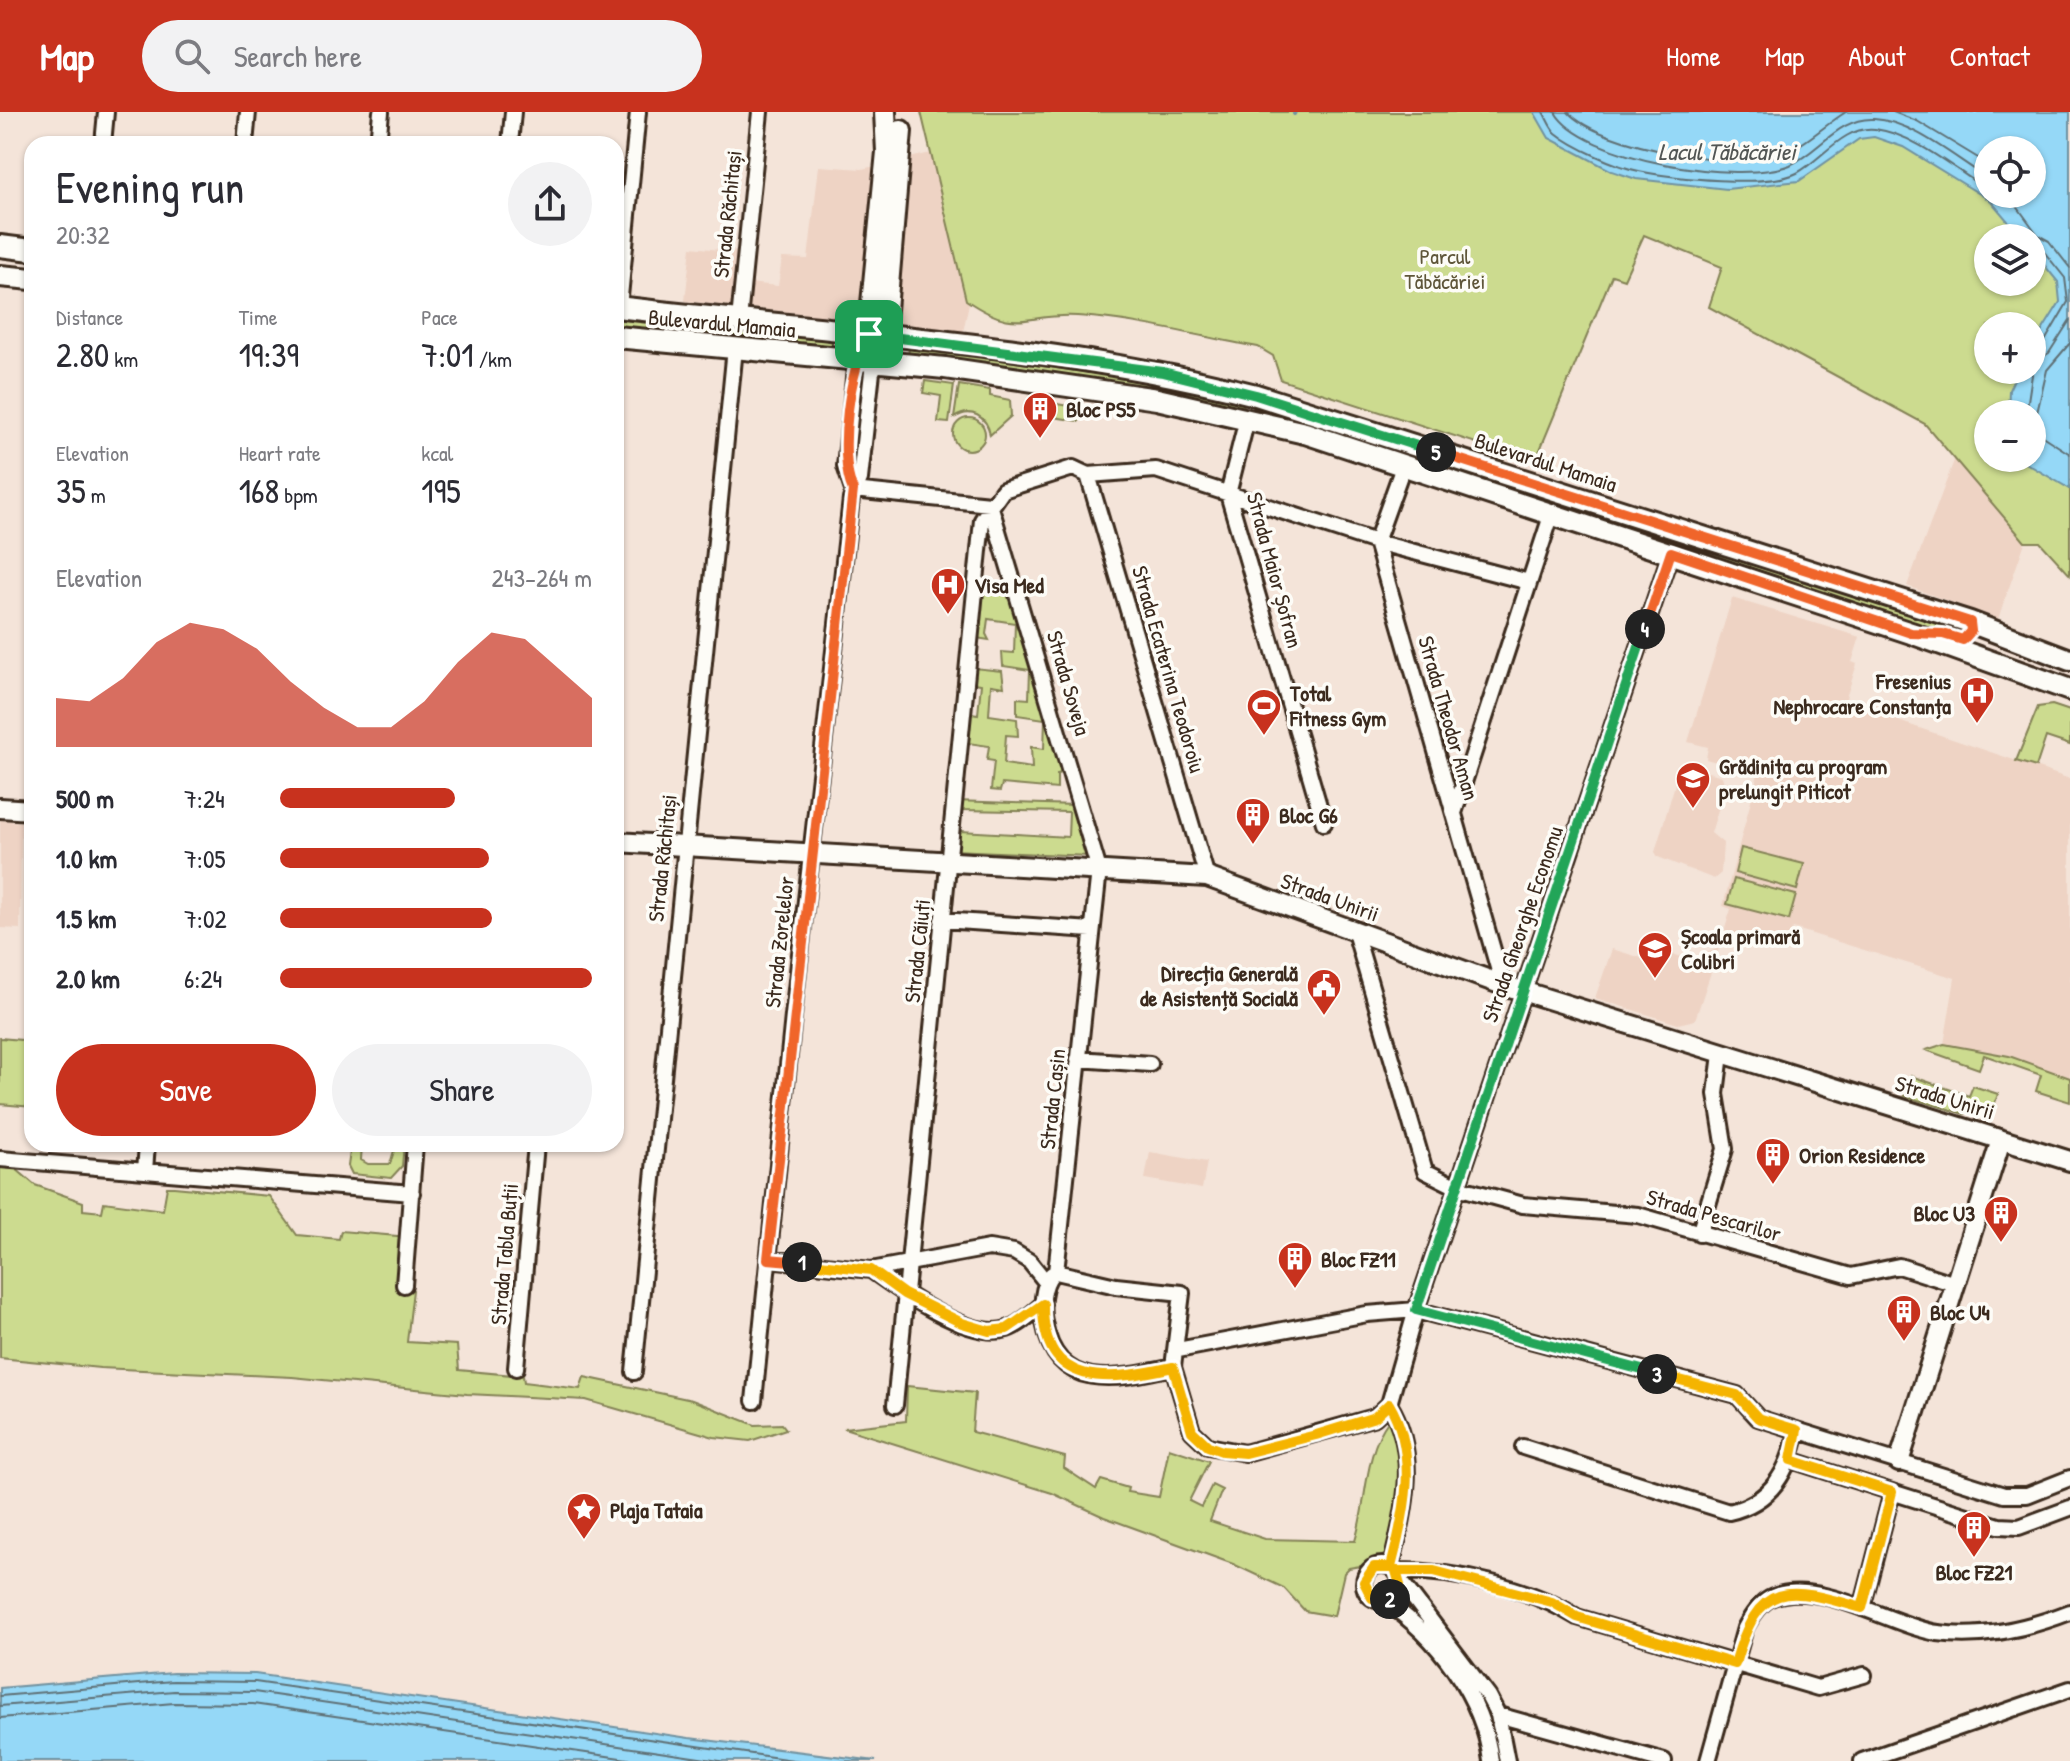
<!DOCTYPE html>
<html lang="en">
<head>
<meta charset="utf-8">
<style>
  :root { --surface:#fff; --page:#f2f2f3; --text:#2b2b33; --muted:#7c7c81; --accent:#c8321e }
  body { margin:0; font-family:"Patrick Hand",sans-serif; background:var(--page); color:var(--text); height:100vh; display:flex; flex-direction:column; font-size:30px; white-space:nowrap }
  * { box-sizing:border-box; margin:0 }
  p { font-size:26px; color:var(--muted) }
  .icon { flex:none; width:44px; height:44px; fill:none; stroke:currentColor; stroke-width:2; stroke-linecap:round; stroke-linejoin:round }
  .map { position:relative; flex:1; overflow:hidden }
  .drawer { position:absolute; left:24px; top:24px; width:600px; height:1016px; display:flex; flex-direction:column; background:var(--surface); border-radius:24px; box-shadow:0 2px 6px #0004 }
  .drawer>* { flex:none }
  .buttons { position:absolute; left:1974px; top:24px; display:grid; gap:16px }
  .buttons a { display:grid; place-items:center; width:72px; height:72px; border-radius:50%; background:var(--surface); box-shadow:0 2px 6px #0004; font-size:40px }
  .pin { position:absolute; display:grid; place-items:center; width:68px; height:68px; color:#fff; margin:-34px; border-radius:16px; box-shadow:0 4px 12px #0006 }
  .km { position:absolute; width:40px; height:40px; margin:-20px; border-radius:50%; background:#222; color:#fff; font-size:22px; line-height:40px; text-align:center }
  .round { display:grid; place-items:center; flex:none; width:84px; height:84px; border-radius:42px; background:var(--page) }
  .overview { display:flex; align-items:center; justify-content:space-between; height:136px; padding:0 32px }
  h1 { font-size:44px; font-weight:600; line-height:60px }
  .metrics { display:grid; grid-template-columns:repeat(3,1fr); gap:12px; height:136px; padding:8px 32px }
  .metrics div { display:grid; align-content:center }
  .metrics b { font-size:34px; font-weight:600 }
  .metrics small { font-size:22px; font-weight:400 }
  .metrics p { font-size:22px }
  .chart { height:224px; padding:16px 32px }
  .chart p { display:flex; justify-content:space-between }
  .chart svg { width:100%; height:144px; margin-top:8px; fill:var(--accent); opacity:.7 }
  .action { display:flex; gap:16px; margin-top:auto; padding:16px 32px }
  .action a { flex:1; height:92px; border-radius:48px; background:var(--accent); color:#fff; font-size:32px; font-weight:600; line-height:92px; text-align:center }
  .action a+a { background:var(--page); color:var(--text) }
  ul { padding:0 32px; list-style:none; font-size:26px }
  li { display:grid; grid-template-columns:128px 96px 1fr; align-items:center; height:60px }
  li i { height:20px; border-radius:10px; background:var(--accent) }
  header { display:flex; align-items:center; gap:48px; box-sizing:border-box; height:112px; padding:0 40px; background:var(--accent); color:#fff }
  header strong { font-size:38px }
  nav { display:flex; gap:44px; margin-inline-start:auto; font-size:28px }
  .search { width:560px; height:72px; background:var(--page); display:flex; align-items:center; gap:20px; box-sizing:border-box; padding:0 28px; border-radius:44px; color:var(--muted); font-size:30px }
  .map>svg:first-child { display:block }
  .built { fill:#eed3c4 }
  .green { fill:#ccdb8f; stroke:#848256; stroke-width:2; fill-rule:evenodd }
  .water { fill:#95d8f7; stroke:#7192a0; stroke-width:2; fill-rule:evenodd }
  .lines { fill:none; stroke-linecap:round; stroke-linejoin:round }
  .shore { stroke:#5f7075; stroke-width:2 }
  .stream { stroke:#7192a0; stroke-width:4 }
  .minor-casing { stroke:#3b2a1e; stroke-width:20 }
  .tertiary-casing { stroke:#3b2a1e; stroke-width:24 }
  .secondary-casing { stroke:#3b2a1e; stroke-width:26 }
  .minor { stroke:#fdfcf7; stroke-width:14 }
  .tertiary { stroke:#fdfcf7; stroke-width:18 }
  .secondary { stroke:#fdfcf7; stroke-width:20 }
  .split-1-casing { stroke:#fff; stroke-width:16 }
  .split-2-casing { stroke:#fff; stroke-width:16 }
  .split-3-casing { stroke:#fff; stroke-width:16 }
  .split-4-casing { stroke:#fff; stroke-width:16 }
  .split-5-casing { stroke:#fff; stroke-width:16 }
  .split-6-casing { stroke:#fff; stroke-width:16 }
  .split-1 { stroke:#f0652b; stroke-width:10 }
  .split-2 { stroke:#f5b400; stroke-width:10 }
  .split-3 { stroke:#f5b400; stroke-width:10 }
  .split-4 { stroke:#22a559; stroke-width:10 }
  .split-5 { stroke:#f0652b; stroke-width:10 }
  .split-6 { stroke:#22a559; stroke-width:10 }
  .labels { text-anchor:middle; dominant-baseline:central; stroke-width:7; stroke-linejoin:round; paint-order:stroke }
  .street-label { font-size:22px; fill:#3b2a1e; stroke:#fdfcf7 }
  .park-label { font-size:22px; fill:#5f563a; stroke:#fdfcf7 }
  .poi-label { font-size:22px; font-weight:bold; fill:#3b2a1e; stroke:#fdfcf7; text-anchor:start }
  .water-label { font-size:24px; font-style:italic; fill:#525654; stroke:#fdfcf7 }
</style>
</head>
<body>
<header>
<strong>Map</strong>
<div class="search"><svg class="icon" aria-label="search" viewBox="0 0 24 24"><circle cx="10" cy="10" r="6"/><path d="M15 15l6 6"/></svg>Search here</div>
<nav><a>Home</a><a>Map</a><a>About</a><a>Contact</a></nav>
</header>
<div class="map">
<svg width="2070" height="1649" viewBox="0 0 2070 1649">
  <rect width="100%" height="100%" fill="#f4e4d9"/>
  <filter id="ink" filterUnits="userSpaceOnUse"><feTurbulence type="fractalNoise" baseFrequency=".0125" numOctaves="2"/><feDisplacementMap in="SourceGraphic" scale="16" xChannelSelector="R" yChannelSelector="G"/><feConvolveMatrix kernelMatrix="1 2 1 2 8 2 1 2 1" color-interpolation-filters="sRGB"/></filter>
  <g filter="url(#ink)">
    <path class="built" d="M931,41L969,191L963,220L685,189L691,135L750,141L747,171L778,174L782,146L808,147L819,54L862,57Z
      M1955,346L2025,430L1998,507L1907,474Z
      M1732,486L1860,525L1852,550L1857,552L1846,586L1857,595L2070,667V966L2009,944L1944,932L1955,866L1793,816L1788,828L1723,823L1731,797L1723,794L1758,662L1706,647L1708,635L1688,630Z
      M1681,652L1722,664L1725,675L1711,721L1723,731L1721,761L1714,767L1658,745L1655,740Z
      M0,708L21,710L20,817L0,816Z
      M1719,836L1695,908L1678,912L1595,886L1612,837L1655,850L1660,838L1691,848Z
      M1150,1040L1207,1050L1202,1077L1145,1067Z"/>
    <path class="green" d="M921,0H2070V463L2040,430H2025L1925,312L1709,195L1722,155L1644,123L1624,167L1612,163L1535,350L1281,268L1273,244L1258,235C1199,225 1137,207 1077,204C1024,201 1019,224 966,188ZM1988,38H2032V82H1988ZM1988,126H2032V170H1988ZM1988,214H2032V258H1988ZM1988,302H2032V346H1988Z
      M616,204L833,226L831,235L766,227L733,232L616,217Z
      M909,235L1212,278L1246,287L1243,295L908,246Z
      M925,269L954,273L949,311L938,310L941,284L923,281Z
      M959,273L990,278V284L1010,288L1011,304L990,323C987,304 971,295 954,306Z
      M1039,289L1081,296L1079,309L1047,304L1034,312L1025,299Z
      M1259,290L1741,444L1960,518L1961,522L1922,517L1257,301Z
      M953 322a16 16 0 1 1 32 0a16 16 0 1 1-32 0Z
      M982,480L1012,481L1066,660L1057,662V677L1002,672L1000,679L991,678L994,649L987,648L989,634L968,631L971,601L978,602L981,572L973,571L974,556L1002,559L1004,575L991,573L989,603L1017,607L1018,624L1006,623L1004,652L1032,656L1031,635L1044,637L1045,607L1017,603V586L1029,587L1030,558L1003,554L1002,540L1014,541L1015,511L988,507L986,522L989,528L976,526Z
      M2052,593L2070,599V633L2046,625L2036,655L2016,649L2038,595Z
      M955,689L1075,693L1090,744L952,738L953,721L960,719L1068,725L1069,700L961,698L954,695Z
      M1741,736L1804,752L1797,778L1735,761Z
      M1734,767L1796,783L1789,808L1727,792Z
      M0,926L32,929V995L0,992Z
      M1944,932L2009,944L2070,966V990L2036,979L2041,963L1984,943L1979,957L1926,938Z
      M1911,964L1969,984L1973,974L1998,982L1991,1002L1968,994L1965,1002L1904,984Z
      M351,1032H362L361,1048L368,1052H390L396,1032H404L402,1054L391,1066L352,1062L348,1054Z
      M0,1055L16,1057L35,1073L83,1090V1098L102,1100L104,1090L163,1098L167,1075H174L269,1084L297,1123L339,1127L341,1119L408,1125L399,1176L413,1178L407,1230L457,1233L459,1258L523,1264L524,1270L580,1277L584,1265L692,1288L755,1313L782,1312L786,1317L750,1329L714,1325L586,1288L467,1282L292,1265L100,1256L0,1246Z
      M907,1274L975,1281L972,1320L1065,1345L1064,1356L1096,1377L1101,1368L1128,1376L1127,1380L1159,1385L1169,1336L1209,1349L1189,1389L1201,1395L1212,1373L1222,1378L1210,1409L1265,1427L1355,1429C1367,1391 1364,1340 1389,1308C1409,1345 1398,1400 1389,1439L1372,1452L1349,1456L1344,1461L1334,1504L1305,1499L1284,1476L1233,1452L1104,1405L1052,1381L844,1316L906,1309Z"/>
    <path class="water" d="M1534,0H2070V377L2019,347L2032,346V302H2008L2009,278L2018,258H2032V235L2060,190L2058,170L2032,138V126H2022L1991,89L1903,35L1874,25L1859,27L1799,69L1727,77L1636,67L1612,59L1549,26ZM1988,38H2032V82H1988Z
      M173,1561L255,1562L689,1626L876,1649H0V1576Z"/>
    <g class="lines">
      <path class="shore" d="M1543,0C1547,6 1550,16 1556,21C1573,35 1617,55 1639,59C1672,66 1768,76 1797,61C1821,48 1845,13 1875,17C1915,22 1955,58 1988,78
        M1555,0C1582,48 1740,73 1790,53C1819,40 1839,5 1874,7C1913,9 1956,47 1988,66
        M1568,0C1601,36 1741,60 1785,41C1806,32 1826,12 1846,0
        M1893,0L1917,9L1988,52
        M2008,82L2038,123L2049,129L2070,156
        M2032,133L2041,136L2065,166L2068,190L2042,234L2032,238
        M2070,231L2047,258L2033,318L2070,342
        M2026,302L2034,250L2049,241L2070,208
        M0,1584L173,1569L255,1570L800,1649
        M0,1594L174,1579L254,1580L720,1649
        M0,1606L174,1591L253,1592L641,1649"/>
      <path class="stream" d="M1294,2L1295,0"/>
      <defs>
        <path id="minor" d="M103,32L106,0
          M245,32L248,0
          M378,32L381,0
          M510,32L513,0
          M619,195L638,0
          M739,208L760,0
          M1247,307L1228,382L1324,711
          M1404,352L1376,430L1503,873
          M1088,363L1207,765
          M853,378L990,392L1099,758L1056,1160
          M853,378L845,354L856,247
          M1454,701L1552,401
          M942,808L1092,818
          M1355,820L1425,1059L1457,1075L1523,1093L1638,1103L1851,1164L1899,1154L1955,1172
          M1078,947L1150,952
          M0,1047L412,1081
          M145,1059L147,1032
          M1699,1122L1725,1037L1716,982L1721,942
          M768,1147L871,1158L989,1136L1014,1140L1029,1149L1046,1170
          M871,1158C900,1179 970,1229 1007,1217C1020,1213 1032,1201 1043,1192
          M1056,1160L1116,1174L1182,1181L1173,1255L1192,1319L1208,1334L1245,1341L1375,1305L1389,1292L1416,1198L1671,440
          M1052,1162C1042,1173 1041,1195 1044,1210C1057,1282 1118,1267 1173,1255
          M404,1173L415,1032
          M1178,1238L1367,1202L1416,1198L1737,1283L1758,1306L2004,1383H2027L2070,1366
          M516,1256L536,1032
          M634,1260L735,236
          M754,1289L793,904L851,387L860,367L872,260L877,249
          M1389,1292C1420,1342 1404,1401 1391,1455
          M895,1293L982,408L1003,378L1073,356L1088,363L1156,358L1376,430L1529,470
          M1523,1335L1729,1400C1772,1390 1789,1359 1797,1318
          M1791,1348L1999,1414L2019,1415L2070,1396
          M1364 1471a18 18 0 1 1 36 0a18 18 0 1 1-36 0Z
          M1396,1459C1452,1458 1529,1475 1577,1505L1818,1576L1864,1563
          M1400,1468L1488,1584L1498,1603L1507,1649
          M1384,1489C1437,1523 1483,1585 1491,1649
          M1862,1496L1892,1380
          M1498,1603L1664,1649
          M1708,1649L1745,1516C1751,1505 1760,1490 1773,1485C1820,1466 1891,1514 1938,1521C1982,1527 2029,1516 2070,1500
          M1862,1649L2070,1577"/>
        <path id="tertiary" d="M0,696L32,698
          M616,730L1207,765L1503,873L2070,1049
          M1899,1350L2001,1028"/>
        <path id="secondary" d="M0,134L32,138
          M0,164L32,167
          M616,195C830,220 1047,230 1256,283L1970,510L2070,548
          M616,225L945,256L1157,287L1305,321L1911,521L2070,578
          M862,233L869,222L887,40L885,0
          M883,234L901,19"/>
      </defs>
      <use href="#minor" class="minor-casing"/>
      <use href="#tertiary" class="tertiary-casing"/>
      <use href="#secondary" class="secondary-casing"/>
      <use href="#minor" class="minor"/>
      <use href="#tertiary" class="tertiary"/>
      <use href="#secondary" class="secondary"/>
    </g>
  </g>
  <g class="lines" filter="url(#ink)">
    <defs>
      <path id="split-1" d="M802,1150L768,1147L853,378C837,344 850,254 869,222"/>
      <path id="split-2" d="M802,1150L871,1158L904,1182L962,1211L989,1219L1007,1217L1043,1192C1042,1279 1111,1269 1173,1255L1192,1319L1208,1334L1222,1339L1245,1341L1316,1323L1375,1305L1389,1292C1419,1342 1405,1401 1391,1455H1374L1364,1470L1372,1486L1390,1487"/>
      <path id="split-3" d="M1390,1487L1400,1473L1396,1459H1434L1552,1490L1577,1505L1735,1552C1759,1467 1785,1474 1862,1496L1892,1380L1791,1348L1797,1318L1758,1306L1737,1283L1657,1262"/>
      <path id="split-4" d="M1645,517L1416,1198L1657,1262"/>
      <path id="split-5" d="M1436,340L1970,510L1971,519L1963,528L1943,522L1911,521L1671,440L1645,517"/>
      <path id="split-6" d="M869,222L1163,260L1256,283L1436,340"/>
    </defs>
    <use href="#split-1" class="split-1-casing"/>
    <use href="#split-2" class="split-2-casing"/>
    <use href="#split-3" class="split-3-casing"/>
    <use href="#split-4" class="split-4-casing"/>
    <use href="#split-5" class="split-5-casing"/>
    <use href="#split-6" class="split-6-casing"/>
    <use href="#split-1" class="split-1"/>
    <use href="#split-2" class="split-2"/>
    <use href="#split-3" class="split-3"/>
    <use href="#split-4" class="split-4"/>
    <use href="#split-5" class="split-5"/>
    <use href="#split-6" class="split-6"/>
  </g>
  <defs>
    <symbol id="building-pin" viewBox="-11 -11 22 30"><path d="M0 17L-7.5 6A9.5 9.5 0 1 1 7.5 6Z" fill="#c8321e" stroke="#fdfcf7"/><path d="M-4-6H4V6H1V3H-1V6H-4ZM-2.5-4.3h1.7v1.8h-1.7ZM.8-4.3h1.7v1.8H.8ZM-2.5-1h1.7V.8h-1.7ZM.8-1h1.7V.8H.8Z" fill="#fff"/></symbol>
    <symbol id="hospital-pin" viewBox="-11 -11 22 30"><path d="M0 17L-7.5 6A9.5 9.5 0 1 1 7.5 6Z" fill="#c8321e" stroke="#fdfcf7"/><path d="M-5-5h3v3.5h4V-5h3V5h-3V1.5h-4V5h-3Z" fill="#fff"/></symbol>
    <symbol id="stadium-pin" viewBox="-11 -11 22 30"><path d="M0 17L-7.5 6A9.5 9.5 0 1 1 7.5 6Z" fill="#c8321e" stroke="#fdfcf7"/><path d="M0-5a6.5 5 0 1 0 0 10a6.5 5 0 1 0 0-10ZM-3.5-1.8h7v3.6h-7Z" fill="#fff"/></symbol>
    <symbol id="school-pin" viewBox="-11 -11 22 30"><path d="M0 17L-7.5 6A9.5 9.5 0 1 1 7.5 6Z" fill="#c8321e" stroke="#fdfcf7"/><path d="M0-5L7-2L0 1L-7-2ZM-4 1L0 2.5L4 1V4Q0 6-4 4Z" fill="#fff"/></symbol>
    <symbol id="civic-pin" viewBox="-11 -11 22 30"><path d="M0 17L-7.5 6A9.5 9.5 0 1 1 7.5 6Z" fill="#c8321e" stroke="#fdfcf7"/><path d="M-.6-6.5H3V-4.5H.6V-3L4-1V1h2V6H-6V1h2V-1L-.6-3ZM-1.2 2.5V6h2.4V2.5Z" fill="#fff"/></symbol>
    <symbol id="sight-pin" viewBox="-11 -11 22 30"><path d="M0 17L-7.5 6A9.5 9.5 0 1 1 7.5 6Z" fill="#c8321e" stroke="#fdfcf7"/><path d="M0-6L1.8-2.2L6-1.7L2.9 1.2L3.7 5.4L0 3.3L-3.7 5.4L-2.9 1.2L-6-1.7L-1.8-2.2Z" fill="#fff"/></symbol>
  </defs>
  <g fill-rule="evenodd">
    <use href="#building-pin" x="1020" y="277" width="40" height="54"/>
    <use href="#hospital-pin" x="928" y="453" width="40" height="54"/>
    <use href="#hospital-pin" x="1957" y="562" width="40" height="54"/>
    <use href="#stadium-pin" x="1244" y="574" width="40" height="54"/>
    <use href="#school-pin" x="1673" y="647" width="40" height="54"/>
    <use href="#building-pin" x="1233" y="683" width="40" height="54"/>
    <use href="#school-pin" x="1635" y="817" width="40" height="54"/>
    <use href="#civic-pin" x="1304" y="854" width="40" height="54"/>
    <use href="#building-pin" x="1753" y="1023" width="40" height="54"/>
    <use href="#building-pin" x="1981" y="1081" width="40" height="54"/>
    <use href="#building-pin" x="1275" y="1127" width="40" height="54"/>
    <use href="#building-pin" x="1884" y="1180" width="40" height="54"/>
    <use href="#sight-pin" x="564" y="1378" width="40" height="54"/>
    <use href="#building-pin" x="1954" y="1396" width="40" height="54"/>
  </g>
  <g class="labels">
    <g class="street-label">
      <text transform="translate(727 102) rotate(-84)">Strada Răchitași</text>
      <text transform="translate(722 211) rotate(5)">Bulevardul Mamaia</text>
      <text transform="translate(1546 350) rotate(18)">Bulevardul Mamaia</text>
      <text transform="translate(1275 458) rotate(75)">Strada Maior Șofran</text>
      <text transform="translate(1169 557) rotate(74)">Strada Ecaterina Teodoroiu</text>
      <text transform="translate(1069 571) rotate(74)">Strada Soveja</text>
      <text transform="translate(1449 606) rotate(74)">Strada Theodor Aman</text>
      <text transform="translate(662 746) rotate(-84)">Strada Răchitași</text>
      <text transform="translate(1330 785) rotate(20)">Strada Unirii</text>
      <text transform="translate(1522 812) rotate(-71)">Strada Gheorghe Economu</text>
      <text transform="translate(779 830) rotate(-84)">Strada Zorelelor</text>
      <text transform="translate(917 839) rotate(-84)">Strada Căiuți</text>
      <text transform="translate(1945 985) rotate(17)">Strada Unirii</text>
      <text transform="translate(1052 987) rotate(-84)">Strada Cașin</text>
      <text transform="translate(1714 1103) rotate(16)">Strada Pescarilor</text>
      <text transform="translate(504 1142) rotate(-85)">Strada Tabla Buții</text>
    </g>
    <g class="park-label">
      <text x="1445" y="144">Parcul<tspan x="1445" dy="25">Tăbăcăriei</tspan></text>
    </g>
    <g class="poi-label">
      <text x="1066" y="297">Bloc PS5</text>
      <text x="974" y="473">Visa Med</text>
      <text x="1951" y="569" text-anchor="end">Fresenius<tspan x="1951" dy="25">Nephrocare Constanța</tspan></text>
      <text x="1290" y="581">Total<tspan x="1290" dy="25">Fitness Gym</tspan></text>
      <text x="1719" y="654">Grădinița cu program<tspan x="1719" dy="25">prelungit Piticot</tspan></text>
      <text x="1279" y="703">Bloc G6</text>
      <text x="1681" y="824">Școala primară<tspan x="1681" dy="25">Colibri</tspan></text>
      <text x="1298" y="861" text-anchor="end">Direcția Generală<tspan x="1298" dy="25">de Asistență Socială</tspan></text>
      <text x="1799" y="1043">Orion Residence</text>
      <text x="1975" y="1101" text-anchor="end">Bloc U3</text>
      <text x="1321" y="1147">Bloc FZ11</text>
      <text x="1930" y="1200">Bloc U4</text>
      <text x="610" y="1398">Plaja Tataia</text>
      <text x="1974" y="1460" text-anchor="middle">Bloc FZ21</text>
    </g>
    <g class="water-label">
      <text x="1727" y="39">Lacul Tăbăcăriei</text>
    </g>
  </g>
</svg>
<div class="buttons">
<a><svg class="icon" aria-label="locate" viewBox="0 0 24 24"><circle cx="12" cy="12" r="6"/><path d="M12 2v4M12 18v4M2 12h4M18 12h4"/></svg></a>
<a><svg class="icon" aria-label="layers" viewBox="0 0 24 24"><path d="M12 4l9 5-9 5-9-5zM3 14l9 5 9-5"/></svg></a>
<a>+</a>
<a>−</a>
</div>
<div class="pin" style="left:869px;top:222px;background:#1e9e55"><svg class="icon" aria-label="arrive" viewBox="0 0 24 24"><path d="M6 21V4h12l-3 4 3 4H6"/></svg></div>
<b class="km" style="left:802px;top:1150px">1</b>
<b class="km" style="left:1390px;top:1487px">2</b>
<b class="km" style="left:1657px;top:1262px">3</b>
<b class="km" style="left:1645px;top:517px">4</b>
<b class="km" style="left:1436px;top:340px">5</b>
<section class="drawer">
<div class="overview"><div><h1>Evening run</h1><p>20:32</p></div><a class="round"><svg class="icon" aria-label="share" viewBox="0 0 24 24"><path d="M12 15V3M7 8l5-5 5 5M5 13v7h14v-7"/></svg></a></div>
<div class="metrics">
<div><p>Distance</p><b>2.80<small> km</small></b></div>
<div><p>Time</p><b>19:39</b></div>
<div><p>Pace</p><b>7:01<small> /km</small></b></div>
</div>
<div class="metrics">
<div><p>Elevation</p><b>35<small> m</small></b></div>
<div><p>Heart rate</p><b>168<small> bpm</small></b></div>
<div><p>kcal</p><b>195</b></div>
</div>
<div class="chart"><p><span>Elevation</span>243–264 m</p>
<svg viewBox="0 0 160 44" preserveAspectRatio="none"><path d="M0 44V29L10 30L20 23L30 12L40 6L50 8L60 14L70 24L80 32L90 38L100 38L110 30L120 18L130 9L140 11L150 20L160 29V44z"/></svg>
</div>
<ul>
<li><b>500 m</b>7:24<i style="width:56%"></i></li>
<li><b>1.0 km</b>7:05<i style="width:67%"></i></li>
<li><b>1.5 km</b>7:02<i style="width:68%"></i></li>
<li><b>2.0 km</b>6:24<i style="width:100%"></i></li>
</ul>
<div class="action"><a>Save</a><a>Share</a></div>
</section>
</div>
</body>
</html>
